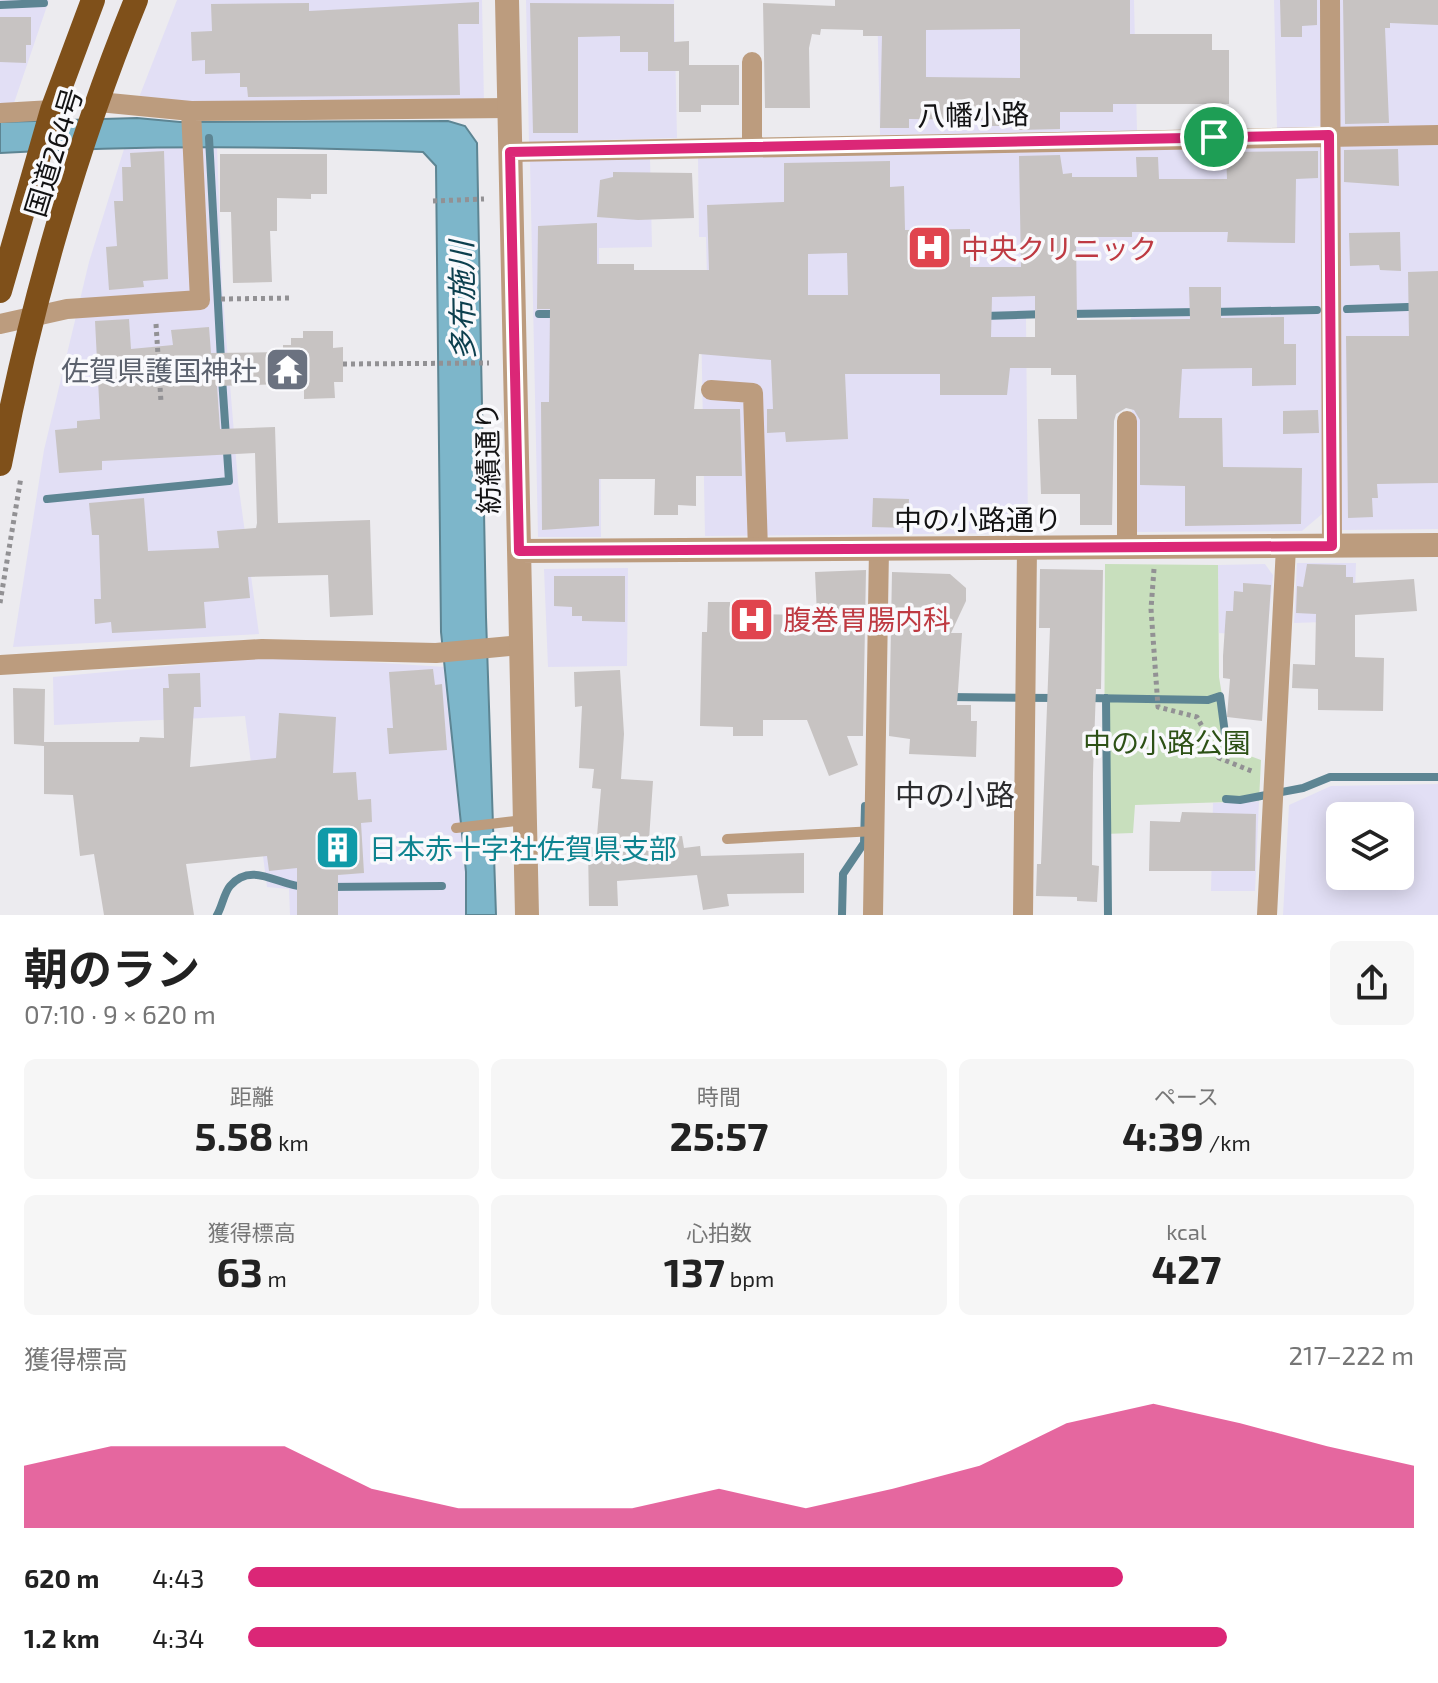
<!DOCTYPE html>
<html lang="ja">
<head>
<meta charset="utf-8">
<style>
  :root { --surface:#fff; --page:#f6f6f6; --text:#222; --muted:#767676; --accent:#db2777 }
  body { margin:0; font-family:"Exo 2","Noto Sans JP",sans-serif; background:var(--page); color:var(--text); height:100vh; display:flex; flex-direction:column; font-size:30px; white-space:nowrap }
  * { box-sizing:border-box; margin:0 }
  p { font-size:26px; color:var(--muted) }
  .icon { flex:none; width:44px; height:44px; fill:none; stroke:currentColor; stroke-width:2; stroke-linecap:round; stroke-linejoin:round }
  .map { position:relative; height:915px; overflow:hidden }
  .drawer { display:flex; flex-direction:column; background:var(--surface); flex:1 }
  .drawer>* { flex:none }
  .fabs { position:absolute; left:1326px; top:802px; display:grid; gap:16px }
  .fabs a { display:grid; place-items:center; width:88px; height:88px; border-radius:12px; background:var(--surface); box-shadow:0 4px 20px #0003; font-size:40px }
  .pin { position:absolute; display:grid; place-items:center; width:68px; height:68px; color:#fff; margin:-34px; border:4px solid #fff; border-radius:50%; box-shadow:0 2px 8px #0007 }
  .round { display:grid; place-items:center; flex:none; width:84px; height:84px; border-radius:12px; background:var(--page) }
  .headline { display:flex; align-items:center; justify-content:space-between; height:136px; padding:0 24px }
  h1 { font-size:44px; font-weight:700; line-height:60px }
  .stats { display:grid; grid-template-columns:repeat(3,1fr); gap:12px; height:136px; padding:8px 24px }
  .stats div { display:grid; align-content:center; border-radius:12px; background:var(--page); text-align:center }
  .stats b { font-size:40px; font-weight:700 }
  .stats small { font-size:22px; font-weight:400 }
  .stats p { font-size:22px }
  .chart { height:224px; padding:16px 24px }
  .chart p { display:flex; justify-content:space-between }
  .chart svg { width:100%; height:144px; margin-top:8px; fill:var(--accent); opacity:.7 }
  ul { padding:0 24px; list-style:none; font-size:26px }
  li { display:grid; grid-template-columns:128px 96px 1fr; align-items:center; height:60px }
  li i { height:20px; border-radius:10px; background:var(--accent) }
  .map>svg:first-child { display:block }
  .commercial { fill:#e2dff5; fill-rule:evenodd }
  .green { fill:#c8dfbd }
  .water { fill:#7db6ca; stroke:#5d8593; stroke-width:2 }
  .lines { fill:none; stroke-linecap:round; stroke-linejoin:round }
  .stream { stroke:#5d8593; stroke-width:8 }
  .building { fill:#c7c3c2; fill-rule:evenodd }
  .path { stroke:#929194; stroke-width:5; stroke-dasharray:4 4; stroke-linecap:butt }
  .service { stroke:#bc9c7e; stroke-width:10 }
  .minor { stroke:#bc9c7e; stroke-width:20 }
  .tertiary { stroke:#bc9c7e; stroke-width:24 }
  .trunk { stroke:#7f501a; stroke-width:24 }
  .route-casing { stroke:#fff; stroke-width:16 }
  .route { stroke:#db2777; stroke-width:10 }
  .labels { text-anchor:middle; dominant-baseline:central; stroke-width:7; stroke-linejoin:round; paint-order:stroke }
  .street-label { font-size:28px; fill:#131314; stroke:#f9f9fc }
  .health-label { font-size:28px; fill:#be3a42; stroke:#f9f9fc; text-anchor:start }
  .worship-label { font-size:28px; fill:#5b616d; stroke:#f9f9fc; text-anchor:end }
  .park-label { font-size:28px; fill:#2d5116; stroke:#f9f9fc }
  .culture-label { font-size:28px; fill:#0d838f; stroke:#f9f9fc; text-anchor:start }
  .water-label { font-size:30px; font-style:italic; fill:#0c3f4e; stroke:#f9f9fc }
  .neighbourhood-label { font-size:30px; fill:#2c2c2e; stroke:#f9f9fc }
</style>
</head>
<body>
<div class="map">
<svg width="1438" height="915" viewBox="0 0 1438 915">
  <rect width="100%" height="100%" fill="#ecebef"/>
  <path class="commercial" d="M0,0H49L13,106H0Z
    M177,0H482L484,104L202,106L138,100Z
    M526,0H674L677,138L529,142Z
    M877,0H1134L1137,132L880,135Z
    M1274,0H1322L1321,126L1277,129Z
    M1338,0H1438V126L1338,128Z
    M1438,144V529L1341,530L1339,145Z
    M1321,145L1322,514L1302,531L1133,532L1131,317L1026,318L1028,533L705,536L701,318H708L706,237H699L698,156Z
    M130,146H217L222,287L238,482L259,634L13,647L44,450L89,262L124,149Z
    M650,158L652,247L599,248L601,537H538L530,161Z
    M1297,563H1356L1354,621L1294,623Z
    M1265,564L1273,575L1267,636L1219,633L1218,565Z
    M628,568L627,666L548,667L544,569Z
    M275,656L445,667L466,872V915H290L289,889L267,887L245,716L54,725L53,677Z
    M1438,784V915H1283L1289,805L1331,786ZM1400,816V876H1340V816Z
    M1259,801L1255,891H1211L1213,803Z"/>
  <path class="green" d="M1105,564L1218,565L1219,677L1231,749L1261,760L1259,801L1135,805L1133,833L1104,834Z"/>
  <path class="water" d="M137,118L180,122L448,121L465,126L477,143L486,617L496,915H466V872L441,632L436,166L423,152C282,146 142,145 0,153V122Z"/>
  <g class="lines">
    <path class="stream" d="M0,5L44,3
      M209,138L221,360
      M1347,309L1438,306
      M1212,312L1317,310
      M539,314H558
      M1068,314L1198,312
      M984,316L1046,314
      M47,499L229,481L222,378
      M947,697L1057,698
      M1087,698L1208,700L1220,696L1226,741
      M1106,698L1108,915
      M1226,799L1240,800L1303,788L1330,777H1438
      M328,887L442,886
      M217,915C222,907 224,893 230,886C252,860 280,887 306,887
      M842,915L843,874L864,843L865,806"/>
  </g>
  <path class="building" d="M835,0H1130V34H1212V50H1229V104H1113V112H1060V129L1019,130V126H992V120L909,119V128H880L882,36H863V30L821,29L820,35L812,34L809,48L810,108H765L763,3L835,6ZM1020,29V78L926,77V30Z
    M1280,0H1317V25L1302,26V37H1281Z
    M1343,0H1438V25L1390,23V28H1385L1389,123L1345,124Z
    M479,2V24H458L460,95L248,97L247,87H240V73L205,74V60L192,61L191,32L212,31L211,4L309,3V11Z
    M530,3L674,4V42L689,41V65H739V105H701V112H679V71H648V52H620V36L578,37V133H533Z
    M0,17H31V45H26V63L0,62Z
    M1398,149L1399,186L1344,182V150Z
    M164,151L168,279L143,281L144,287L109,290L106,247L117,246L114,201H123L122,167H131L130,153Z
    M1318,151V178L1296,179L1295,243L1227,242L1228,232H1132V237H1076L1077,320L1190,319L1189,287H1221V318L1284,317V344H1296V385L1252,386V368L1182,369L1179,418H1222L1223,467L1302,468L1301,524L1185,526V486L1140,485V420L1134,410L1126,408L1116,414L1114,421L1112,525H1080V494H1041L1038,419H1077L1076,375H1051V368H1010L1007,395H940V374H845L848,439L786,442L785,432L767,433V409H773L771,360L699,354L694,409H740L742,476H696V506L678,505V515H654L655,479H599V526L542,530L541,402H549L550,309H537L538,226L597,223V264H634V270H709L707,205L784,202V163L890,161V187L904,186L905,230L970,229V267H1021L1019,156L1060,155L1063,174L1072,173V177H1137L1136,157H1158L1159,179H1227L1226,152ZM847,253L848,295H808V254ZM1035,296V337H991L992,297Z
    M220,154H327V194H311V199L277,198V231H270L272,282L233,283L231,212H220Z
    M613,172L692,173L694,218L638,220L597,217L600,180L613,177Z
    M1400,232L1401,271L1380,270L1379,265L1350,266L1349,233Z
    M1438,271V483L1377,484L1378,498H1372L1373,517L1348,518L1346,336H1409L1408,272Z
    M129,319L131,349L173,345L171,330L209,327L211,353L283,352V345H291V338H303V331H333V348L343,347V382H334L335,398L304,399V388H284V384L217,386L220,429L275,427L278,523L370,520L373,615L330,617L328,575L248,577L250,598L204,602L206,628L112,633L111,622L95,624L94,599H101L99,535H92L89,503L144,498L148,551L219,548L217,531L256,528L257,523L255,453L102,461V470L59,473L55,430L77,428V421L100,419L95,321Z
    M1318,410L1319,433L1283,434V411Z
    M873,498L909,499L908,528L872,527Z
    M1307,564L1346,565V577H1353V583L1414,579L1417,611L1355,615V657L1384,658L1383,711L1318,710V689L1292,688L1293,664L1315,665L1316,614L1296,613L1297,586L1303,587Z
    M1040,569L1103,570L1101,689H1096L1093,773L1092,865L1099,866L1097,902L1077,901V897L1036,896L1037,864H1041L1050,628H1039Z
    M866,570L863,736H847L858,765L829,776L807,720H763V736H733V727L700,726L702,632H707L708,602H730V614L817,615L815,572Z
    M892,572L950,574L966,588V601L951,633H962L957,705H971V721H977L976,757L909,754L910,739L889,736Z
    M554,576H625V622L582,621V616H572V607L554,606Z
    M1243,583L1271,585L1262,721L1227,717L1230,679L1223,678V656L1226,611H1233L1234,591L1243,592Z
    M433,669L435,685L442,684L447,750L389,754L387,728H393L389,672Z
    M620,670L624,734L621,779L653,781L649,840L682,836L684,848L700,846L701,856L804,853V893L727,894L729,906L703,910L697,875L617,881L618,906H589L588,847H596L601,789L592,788L594,769L579,768L582,706L575,707L574,672Z
    M200,673L201,707H194L190,767L276,758L279,713L336,717L333,773L356,772L358,800L371,799L372,822L361,823L364,873L338,875V915H297V868L269,871L267,856L186,864L194,915H104L94,854L80,856L73,795L44,794V746L14,744L13,688L45,689L44,742H139L140,737L164,738L163,688H169L168,674Z
    M1182,812L1256,814L1255,871H1149L1150,821L1180,822Z"/>
  <g class="lines">
    <path class="path" d="M433,201L484,199
      M221,299L292,298
      M156,324L161,402
      M343,364L489,363
      M1154,569L1151,609L1158,707L1197,717L1219,758L1254,772
      M0,603L21,477"/>
    <path class="service" d="M456,828L524,820
      M727,839L875,831"/>
    <path class="minor" d="M1330,0L1332,546
      M99,102L191,111L509,108
      M0,113L52,110
      M752,147V62
      M510,152L1438,135
      M0,324L67,309L200,300L191,111
      M711,390L753,393L758,550
      M1127,548V421
      M0,665L262,649L436,653L520,645
      M873,915L879,549
      M1023,915L1027,548
      M1267,915L1286,547"/>
    <path class="tertiary" d="M507,0L527,915
      M519,551L1438,545"/>
    <path class="trunk" d="M0,291L52,110L93,0
      M0,464C30,309 76,146 136,0"/>
  </g>
  <g class="lines">
    <defs>
      <path id="route" d="M1329,135L1332,546L519,551L510,152Z"/>
    </defs>
    <use href="#route" class="route-casing"/>
    <use href="#route" class="route"/>
  </g>
  <defs>
    <symbol id="hospital-square" viewBox="-11 -11 22 22"><rect x="-9" y="-9" width="18" height="18" rx="4" fill="#e0444e" stroke="#f9f9fc"/><path d="M-5-5h3v3.5h4V-5h3V5h-3V1.5h-4V5h-3Z" fill="#fff"/></symbol>
    <symbol id="temple-square" viewBox="-11 -11 22 22"><rect x="-9" y="-9" width="18" height="18" rx="4" fill="#6b7280" stroke="#f9f9fc"/><path d="M0-6L5-2H3V0L6.5 2.5H4V6H1.5V3h-3V6H-4V2.5H-6.5L-3 0V-2H-5Z" fill="#fff"/></symbol>
    <symbol id="building-square" viewBox="-11 -11 22 22"><rect x="-9" y="-9" width="18" height="18" rx="4" fill="#0f9aa8" stroke="#f9f9fc"/><path d="M-4-6H4V6H1V3H-1V6H-4ZM-2.5-4.3h1.7v1.8h-1.7ZM.8-4.3h1.7v1.8H.8ZM-2.5-1h1.7V.8h-1.7ZM.8-1h1.7V.8H.8Z" fill="#fff"/></symbol>
  </defs>
  <g fill-rule="evenodd">
    <use href="#hospital-square" x="904" y="222" width="51" height="51"/>
    <use href="#temple-square" x="262" y="344" width="51" height="51"/>
    <use href="#hospital-square" x="726" y="594" width="51" height="51"/>
    <use href="#building-square" x="312" y="822" width="51" height="51"/>
  </g>
  <g class="labels">
    <g class="street-label">
      <text transform="translate(973 114) rotate(-1)">八幡小路</text>
      <text transform="translate(53 152) rotate(-73)">国道264号</text>
      <text transform="translate(487 458) rotate(-91)">紡績通り</text>
      <text x="978" y="519">中の小路通り</text>
    </g>
    <g class="health-label">
      <text x="961" y="248">中央クリニック</text>
      <text x="783" y="619">腹巻胃腸内科</text>
    </g>
    <g class="worship-label">
      <text x="257" y="370">佐賀県護国神社</text>
    </g>
    <g class="park-label">
      <text x="1167" y="742">中の小路公園</text>
    </g>
    <g class="culture-label">
      <text x="369" y="848">日本赤十字社佐賀県支部</text>
    </g>
    <g class="water-label">
      <text transform="translate(461 301) rotate(-91)">多布施川</text>
    </g>
    <g class="neighbourhood-label">
      <text x="955" y="794">中の小路</text>
    </g>
  </g>
</svg>
<div class="fabs">
<a><svg class="icon" aria-label="layers" viewBox="0 0 24 24"><path d="M12 4l9 5-9 5-9-5zM3 14l9 5 9-5"/></svg></a>
</div>
<div class="pin" style="left:1214px;top:137px;background:#1e9e55"><svg class="icon" aria-label="arrive" viewBox="0 0 24 24"><path d="M6 21V4h12l-3 4 3 4H6"/></svg></div>
</div>
<section class="drawer">
<div class="headline"><div><h1>朝のラン</h1><p>07:10 · 9 × 620 m</p></div><a class="round"><svg class="icon" aria-label="share" viewBox="0 0 24 24"><path d="M12 15V3M7 8l5-5 5 5M5 13v7h14v-7"/></svg></a></div>
<div class="stats">
<div><p>距離</p><b>5.58<small> km</small></b></div>
<div><p>時間</p><b>25:57</b></div>
<div><p>ペース</p><b>4:39<small> /km</small></b></div>
</div>
<div class="stats">
<div><p>獲得標高</p><b>63<small> m</small></b></div>
<div><p>心拍数</p><b>137<small> bpm</small></b></div>
<div><p>kcal</p><b>427</b></div>
</div>
<div class="chart"><p><span>獲得標高</span>217–222 m</p>
<svg viewBox="0 0 160 44" preserveAspectRatio="none"><path d="M0 44V25L10 19L20 19L30 19L40 32L50 38L60 38L70 38L80 32L90 38L100 32L110 25L120 12L130 6L140 12L150 19L160 25V44z"/></svg>
</div>
<ul>
<li><b>620 m</b>4:43<i style="width:75%"></i></li>
<li><b>1.2 km</b>4:34<i style="width:84%"></i></li>
</ul>
</section>
</body>
</html>
